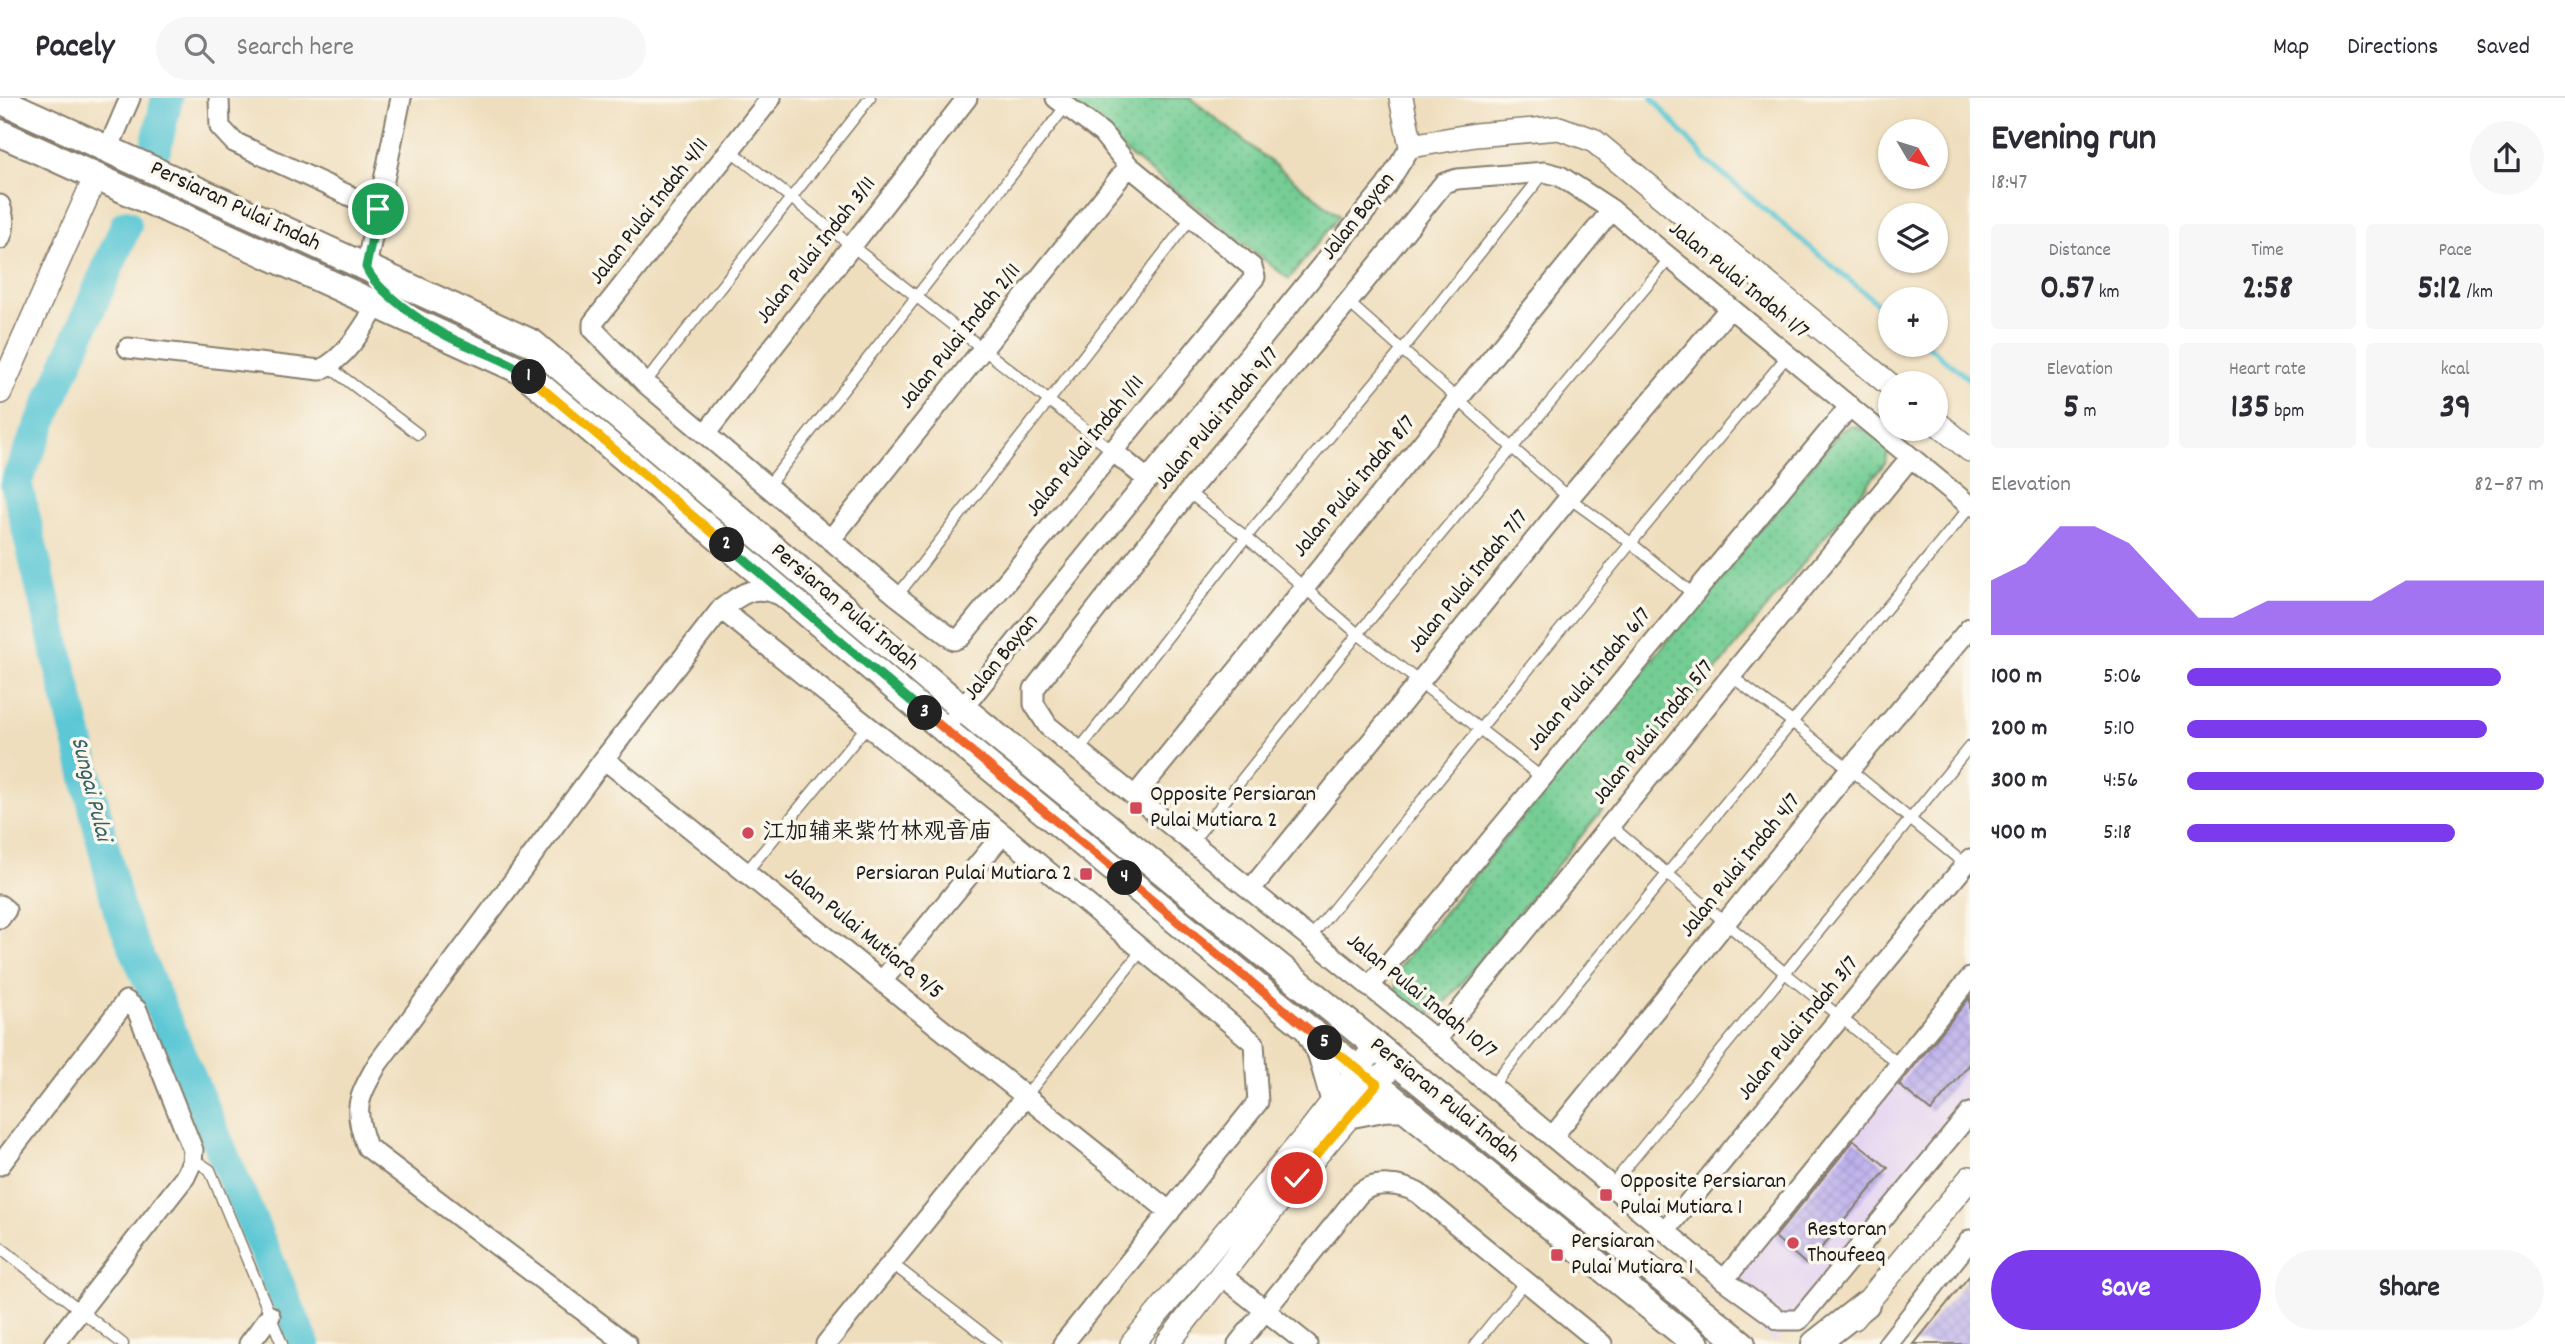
<!DOCTYPE html>
<html lang="en">
<head>
<meta charset="utf-8">
<style>
  :root { --surface:#fff; --page:#f7f7f7; --text:#2b2b33; --muted:#7c7c81; --line:#e1e1e2; --accent:#7c3aed }
  body { margin:0; font-family:Dekko,"LXGW WenKai TC",sans-serif; background:var(--page); color:var(--text); height:100vh; display:flex; flex-direction:column; font-size:26px; white-space:nowrap }
  * { box-sizing:border-box; margin:0 }
  p { font-size:23px; color:var(--muted) }
  .icon { flex:none; width:38px; height:38px; fill:none; stroke:currentColor; stroke-width:2; stroke-linecap:round; stroke-linejoin:round }
  .map { position:relative; flex:1; overflow:hidden }
  .details { display:flex; flex-direction:column; background:var(--surface); width:595px }
  .details>* { flex:none }
  .needle { width:46px; rotate:128deg }
  .tools { position:absolute; left:1878px; top:21px; display:grid; gap:14px }
  .tools a { display:grid; place-items:center; width:70px; height:70px; border-radius:50%; background:var(--surface); box-shadow:0 2px 5px #0004; font-size:35px }
  .pin { position:absolute; display:grid; place-items:center; width:60px; height:60px; color:#fff; margin:-30px; border:4px solid #fff; border-radius:50%; box-shadow:0 2px 7px #0007 }
  .km { position:absolute; width:35px; height:35px; margin:-18px; border-radius:50%; background:#222; color:#fff; font-size:19px; line-height:35px; text-align:center }
  .round { display:grid; place-items:center; flex:none; width:74px; height:74px; border-radius:37px; background:var(--page) }
  .overview { display:flex; align-items:center; justify-content:space-between; height:119px; padding:0 21px }
  h1 { font-size:38px; font-weight:700; line-height:52px }
  .stats { display:grid; grid-template-columns:repeat(3,1fr); gap:10px; height:119px; padding:7px 21px }
  .stats div { display:grid; align-content:center; border-radius:7px; background:var(--page); text-align:center }
  .stats b { font-size:35px; font-weight:700 }
  .stats small { font-size:19px; font-weight:400 }
  .stats p { font-size:19px }
  .chart { height:196px; padding:14px 21px }
  .chart p { display:flex; justify-content:space-between }
  .chart svg { width:100%; height:126px; margin-top:7px; fill:var(--accent); opacity:.7 }
  .action { display:flex; gap:14px; margin-top:auto; padding:14px 21px }
  .action a { flex:1; height:80px; border-radius:42px; background:var(--accent); color:#fff; font-size:28px; font-weight:700; line-height:80px; text-align:center }
  .action a+a { background:var(--page); color:var(--text) }
  ul { padding:0 21px; list-style:none; font-size:23px }
  li { display:grid; grid-template-columns:112px 84px 1fr; align-items:center; height:52px }
  li i { height:18px; border-radius:9px; background:var(--accent) }
  header { display:flex; align-items:center; gap:42px; box-sizing:border-box; height:98px; padding:0 35px; background:var(--surface); border-bottom:2px solid var(--line) }
  header strong { font-size:33px }
  nav { display:flex; gap:38px; margin-inline-start:auto; font-size:24px }
  .search { width:490px; height:63px; background:var(--page); display:flex; align-items:center; gap:18px; box-sizing:border-box; padding:0 24px; border-radius:38px; color:var(--muted); font-size:26px }
  main { display:flex; flex:1; min-height:0 }
  .map>svg:first-child { display:block }
  .built { fill:#e4d3f1 }
  .park { fill:url(#park-dots); stroke:#487458; stroke-width:2 }
  .lines { fill:none; stroke-linecap:round; stroke-linejoin:round }
  .stream { stroke:#5bc7d5; stroke-width:5 }
  .river { stroke:#5bc7d5; stroke-width:32 }
  .building { fill:url(#building-cross-hatch) }
  .service-casing { stroke:#867d6c; stroke-width:13 }
  .minor-casing { stroke:#867d6c; stroke-width:23 }
  .tertiary-casing { stroke:#867d6c; stroke-width:26 }
  .secondary-casing { stroke:#867d6c; stroke-width:30 }
  .service { stroke:#fff; stroke-width:10 }
  .minor { stroke:#fff; stroke-width:19 }
  .tertiary { stroke:#fff; stroke-width:23 }
  .secondary { stroke:#fff; stroke-width:26 }
  .split-1-casing { stroke:#fff; stroke-width:14 }
  .split-2-casing { stroke:#fff; stroke-width:14 }
  .split-3-casing { stroke:#fff; stroke-width:14 }
  .split-4-casing { stroke:#fff; stroke-width:14 }
  .split-5-casing { stroke:#fff; stroke-width:14 }
  .split-6-casing { stroke:#fff; stroke-width:14 }
  .split-1 { stroke:#22a559; stroke-width:9 }
  .split-2 { stroke:#f5b400; stroke-width:9 }
  .split-3 { stroke:#22a559; stroke-width:9 }
  .split-4 { stroke:#f0652b; stroke-width:9 }
  .split-5 { stroke:#f0652b; stroke-width:9 }
  .split-6 { stroke:#f5b400; stroke-width:9 }
  .poi-dot { fill:#d1495b; stroke:#fbf7ec; stroke-width:2.5 }
  .labels { text-anchor:middle; dominant-baseline:central; stroke-width:7; stroke-linejoin:round; paint-order:stroke }
  .street-label { font-size:23px; fill:#1c1c1c; stroke:#fbf7ec }
  .poi-label { font-size:23px; fill:#1c1c1c; stroke:#fbf7ec; text-anchor:start }
  .water-label { font-size:24px; font-style:italic; fill:#356066; stroke:#fbf7ec }
</style>
</head>
<body>
<header>
<strong>Pacely</strong>
<div class="search"><svg class="icon" aria-label="search" viewBox="0 0 24 24"><circle cx="10" cy="10" r="6"/><path d="M15 15l6 6"/></svg>Search here</div>
<nav><a>Map</a><a>Directions</a><a>Saved</a></nav>
</header>
<main>
<div class="map">
<svg width="1970" height="1246" viewBox="0 0 1970 1246">
  <defs>
    <pattern id="park-dots" width="8" height="8" patternUnits="userSpaceOnUse" patternTransform="scale(1.75)"><rect width="8" height="8" fill="#74cd94"/><path d="M2 2h.1M6 6h.1" fill="none" stroke="#64af7f" stroke-width="1.8" stroke-linecap="round"/></pattern>
    <pattern id="building-cross-hatch" width="8" height="8" patternUnits="userSpaceOnUse" patternTransform="scale(1.75)"><rect width="8" height="8" fill="#baadec"/><path d="M0 0l8 8M0 8l8-8" fill="none" stroke="#9f94ca"/></pattern>
  </defs>
  <rect width="100%" height="100%" fill="#fbf7ec"/>
  <filter id="ink" filterUnits="userSpaceOnUse"><feTurbulence type="fractalNoise" baseFrequency=".0143" numOctaves="2"/><feDisplacementMap in="SourceGraphic" scale="14" xChannelSelector="R" yChannelSelector="G"/><feConvolveMatrix kernelMatrix="1 2 1 2 8 2 1 2 1" color-interpolation-filters="sRGB"/></filter>
  <filter id="wash" filterUnits="userSpaceOnUse"><feTurbulence type="fractalNoise" baseFrequency=".00686" numOctaves="4" result="noise"/><feDisplacementMap in="SourceGraphic" scale="28" xChannelSelector="R" yChannelSelector="G"/><feGaussianBlur stdDeviation="1.57" result="paint"/><feColorMatrix in="noise" values="0 0 0 0 0 0 0 0 0 0 0 0 0 0 0 0 0 1.4 0 .05"/><feComposite in="paint" operator="in"/></filter>
  <g filter="url(#wash)">
    <rect width="100%" height="100%" fill="#efdebd"/>
    <path class="built" d="M1970,870V1008L1775,1245L1707,1189Z"/>
    <path class="park" d="M1056,0H1190L1339,118L1289,181Z
      M1851,328C1866,330 1881,341 1888,354L1885,365L1436,916C1418,915 1409,908 1396,896L1395,874L1840,333Z"/>
    <g class="lines">
      <path class="stream" d="M1652,0L1707,63L1890,216
        M1927,247L1970,282"/>
      <path class="river" d="M156,49L167,0
        M126,127L16,384L119,813L304,1246"/>
    </g>
    <g id="blocks">
      <path class="building" d="M1970,899V966L1931,1013L1899,987Z
        M1854,1042L1888,1070L1807,1167L1775,1139Z
        M1970,1177V1246H1914Z"/>
    </g>
  </g>
  <g filter="url(#ink)">
    <use href="#blocks" fill-opacity="0" stroke="#867d6c" stroke-width="2"/>
    <g class="lines">
      <defs>
        <path id="service" d="M730,52L1114,354
          M1348,204L1569,400L1631,445L1693,496
          M328,268L418,336
          M645,285L870,0
          M767,389L1066,8
          M1188,394L1246,439L1358,536L1541,679
          M897,498L1191,120
          M1731,578L1791,623L1967,768
          M1078,653L1246,439L1402,252L1545,74
          M1611,728L1785,875L1900,967
          M1192,744L1358,536L1670,160
          M747,773L868,627
          M1310,840L1631,445L1789,256
          M1492,988L1970,409
          M1026,998L1142,852
          M192,1064L201,1066L210,1072L282,1246
          M1611,1088L1970,648
          M0,1149L123,1246
          M890,1164L996,1246
          M1475,1246L1526,1183"/>
        <path id="minor" d="M219,0L220,29L234,44L378,111
          M771,0L593,225V231L645,285L897,498L954,542L961,539L1255,179L1252,169L1129,68L1102,35L1056,0
          M108,51L130,0
          M0,107C4,119 6,128 0,141
          M366,169L401,0
          M128,250L320,272C346,260 363,230 377,207
          M706,335L967,0
          M1114,354L1148,382
          M1970,408L1612,112L1560,78L1545,74L1457,81L1444,85L1348,204L1188,394L1034,591V606L1048,628L1436,942L1724,1182L1779,1222H1799L1970,1015
          M831,441L1129,68
          M721,511L1003,736L1254,945L1258,1004L1063,1246
          M956,618L1386,88L1411,48
          M604,661L1170,1114
          M1135,698C1293,502 1454,308 1612,112
          M1251,791L1569,400L1730,210
          M0,807L6,812L0,820
          M882,883L1003,736
          M1369,889L1850,308
          M1436,942L1731,578L1910,360
          M1553,1038L1849,672L1970,530
          M0,1067L126,903L137,912L193,1052L192,1064L185,1079L54,1246
          M1666,1132L1970,761
          M1221,1177L1307,1246
          M1724,1182L1970,880
          M249,1246L270,1218
          M627,1246L367,1049C352,1009 358,1001 378,965L604,661L721,511C744,494 754,486 782,498
          M826,1246L1026,998
          M1238,1246L1359,1096C1373,1082 1402,1086 1418,1095L1602,1246
          M1888,1246L1970,1142"/>
        <path id="tertiary" d="M1401,0L1411,48L1475,37L1559,30L1593,42L1890,287
          M0,294L96,78
          M1936,324L1970,352
          M1854,1220L1970,1080
          M1132,1246L1306,1038L1376,948
          M1167,1246L1297,1080L1395,964"/>
        <path id="secondary" d="M0,2L532,245L962,610L1742,1246
          M0,35L522,273L945,632L1358,972L1696,1246
          M1311,937L1321,955L1334,1001
          M1352,1016L1383,1010L1405,1009
          M1815,1246L1866,1206"/>
      </defs>
      <use href="#service" class="service-casing"/>
      <use href="#minor" class="minor-casing"/>
      <use href="#tertiary" class="tertiary-casing"/>
      <use href="#secondary" class="secondary-casing"/>
      <use href="#service" class="service"/>
      <use href="#minor" class="minor"/>
      <use href="#tertiary" class="tertiary"/>
      <use href="#secondary" class="secondary"/>
    </g>
  </g>
  <g class="lines" filter="url(#ink)">
    <defs>
      <path id="split-1" d="M378,111L366,169C375,192 424,226 447,238C473,252 505,259 529,279"/>
      <path id="split-2" d="M529,279L727,447"/>
      <path id="split-3" d="M727,447L925,615"/>
      <path id="split-4" d="M925,615L1125,780"/>
      <path id="split-5" d="M1125,780L1325,945"/>
      <path id="split-6" d="M1297,1080L1377,986L1325,945"/>
    </defs>
    <use href="#split-1" class="split-1-casing"/>
    <use href="#split-2" class="split-2-casing"/>
    <use href="#split-3" class="split-3-casing"/>
    <use href="#split-4" class="split-4-casing"/>
    <use href="#split-5" class="split-5-casing"/>
    <use href="#split-6" class="split-6-casing"/>
    <use href="#split-1" class="split-1"/>
    <use href="#split-2" class="split-2"/>
    <use href="#split-3" class="split-3"/>
    <use href="#split-4" class="split-4"/>
    <use href="#split-5" class="split-5"/>
    <use href="#split-6" class="split-6"/>
  </g>
  <g class="poi-dot">
    <rect x="1129" y="703" width="14" height="14" rx="3.5"/>
    <circle cx="748" cy="735" r="7"/>
    <rect x="1079" y="769" width="14" height="14" rx="3.5"/>
    <rect x="1599" y="1090" width="14" height="14" rx="3.5"/>
    <circle cx="1793" cy="1145" r="7"/>
    <rect x="1550" y="1150" width="14" height="14" rx="3.5"/>
  </g>
  <g class="labels">
    <g class="street-label">
      <text transform="translate(235 109) rotate(25)">Persiaran Pulai Indah</text>
      <text transform="translate(650 114) rotate(-52)">Jalan Pulai Indah 4/11</text>
      <text transform="translate(1359 119) rotate(-52)">Jalan Bayan</text>
      <text transform="translate(817 153) rotate(-52)">Jalan Pulai Indah 3/11</text>
      <text transform="translate(1738 183) rotate(39)">Jalan Pulai Indah 1/7</text>
      <text transform="translate(961 239) rotate(-51)">Jalan Pulai Indah 2/11</text>
      <text transform="translate(1218 321) rotate(-50)">Jalan Pulai Indah 9/7</text>
      <text transform="translate(1086 349) rotate(-51)">Jalan Pulai Indah 1/11</text>
      <text transform="translate(1355 389) rotate(-50)">Jalan Pulai Indah 8/7</text>
      <text transform="translate(1469 484) rotate(-51)">Jalan Pulai Indah 7/7</text>
      <text transform="translate(844 510) rotate(40)">Persiaran Pulai Indah</text>
      <text transform="translate(1002 560) rotate(-51)">Jalan Bayan</text>
      <text transform="translate(1590 582) rotate(-50)">Jalan Pulai Indah 6/7</text>
      <text transform="translate(1654 635) rotate(-51)">Jalan Pulai Indah 5/7</text>
      <text transform="translate(1741 768) rotate(-51)">Jalan Pulai Indah 4/7</text>
      <text transform="translate(863 836) rotate(39)">Jalan Pulai Mutiara 9/5</text>
      <text transform="translate(1421 899) rotate(39)">Jalan Pulai Indah 10/7</text>
      <text transform="translate(1799 931) rotate(-51)">Jalan Pulai Indah 3/7</text>
      <text transform="translate(1444 1003) rotate(39)">Persiaran Pulai Indah</text>
    </g>
    <g class="poi-label">
      <text x="1150" y="697">Opposite Persiaran<tspan x="1150" dy="26">Pulai Mutiara 2</tspan></text>
      <text x="762" y="735">江加辅来紫竹林观音庙</text>
      <text x="1072" y="776" text-anchor="end">Persiaran Pulai Mutiara 2</text>
      <text x="1620" y="1084">Opposite Persiaran<tspan x="1620" dy="26">Pulai Mutiara 1</tspan></text>
      <text x="1807" y="1132">Restoran<tspan x="1807" dy="26">Thoufeeq</tspan></text>
      <text x="1571" y="1144">Persiaran<tspan x="1571" dy="26">Pulai Mutiara 1</tspan></text>
    </g>
    <g class="water-label">
      <text transform="translate(90 691) rotate(76)">Sungai Pulai</text>
    </g>
  </g>
</svg>
<div class="tools">
<a><svg class="needle" viewBox="-14 -14 28 28"><path d="M0-13l5 13h-10z" fill="#e53935"/><path d="M0 13l5-13h-10z" fill="#7c7c81"/></svg></a>
<a><svg class="icon" aria-label="layers" viewBox="0 0 24 24"><path d="M12 4l9 5-9 5-9-5zM3 14l9 5 9-5"/></svg></a>
<a>+</a>
<a>−</a>
</div>
<div class="pin" style="left:378px;top:111px;background:#1e9e55"><svg class="icon" aria-label="arrive" viewBox="0 0 24 24"><path d="M6 21V4h12l-3 4 3 4H6"/></svg></div>
<div class="pin" style="left:1297px;top:1080px;background:#d93025"><svg class="icon" aria-label="check" viewBox="0 0 24 24"><path d="M5 12l5 5 9-10"/></svg></div>
<b class="km" style="left:529px;top:279px">1</b>
<b class="km" style="left:727px;top:447px">2</b>
<b class="km" style="left:925px;top:615px">3</b>
<b class="km" style="left:1125px;top:780px">4</b>
<b class="km" style="left:1325px;top:945px">5</b>
</div>
<section class="details">
<div class="overview"><div><h1>Evening run</h1><p>18:47</p></div><a class="round"><svg class="icon" aria-label="share" viewBox="0 0 24 24"><path d="M12 15V3M7 8l5-5 5 5M5 13v7h14v-7"/></svg></a></div>
<div class="stats">
<div><p>Distance</p><b>0.57<small> km</small></b></div>
<div><p>Time</p><b>2:58</b></div>
<div><p>Pace</p><b>5:12<small> /km</small></b></div>
</div>
<div class="stats">
<div><p>Elevation</p><b>5<small> m</small></b></div>
<div><p>Heart rate</p><b>135<small> bpm</small></b></div>
<div><p>kcal</p><b>39</b></div>
</div>
<div class="chart"><p><span>Elevation</span>82–87 m</p>
<svg viewBox="0 0 160 44" preserveAspectRatio="none"><path d="M0 44V25L10 19L20 6L30 6L40 12L50 25L60 38L70 38L80 32L90 32L100 32L110 32L120 25L130 25L140 25L150 25L160 25V44z"/></svg>
</div>
<ul>
<li><b>100 m</b>5:06<i style="width:88%"></i></li>
<li><b>200 m</b>5:10<i style="width:84%"></i></li>
<li><b>300 m</b>4:56<i style="width:100%"></i></li>
<li><b>400 m</b>5:18<i style="width:75%"></i></li>
</ul>
<div class="action"><a>Save</a><a>Share</a></div>
</section>
</main>
</body>
</html>
